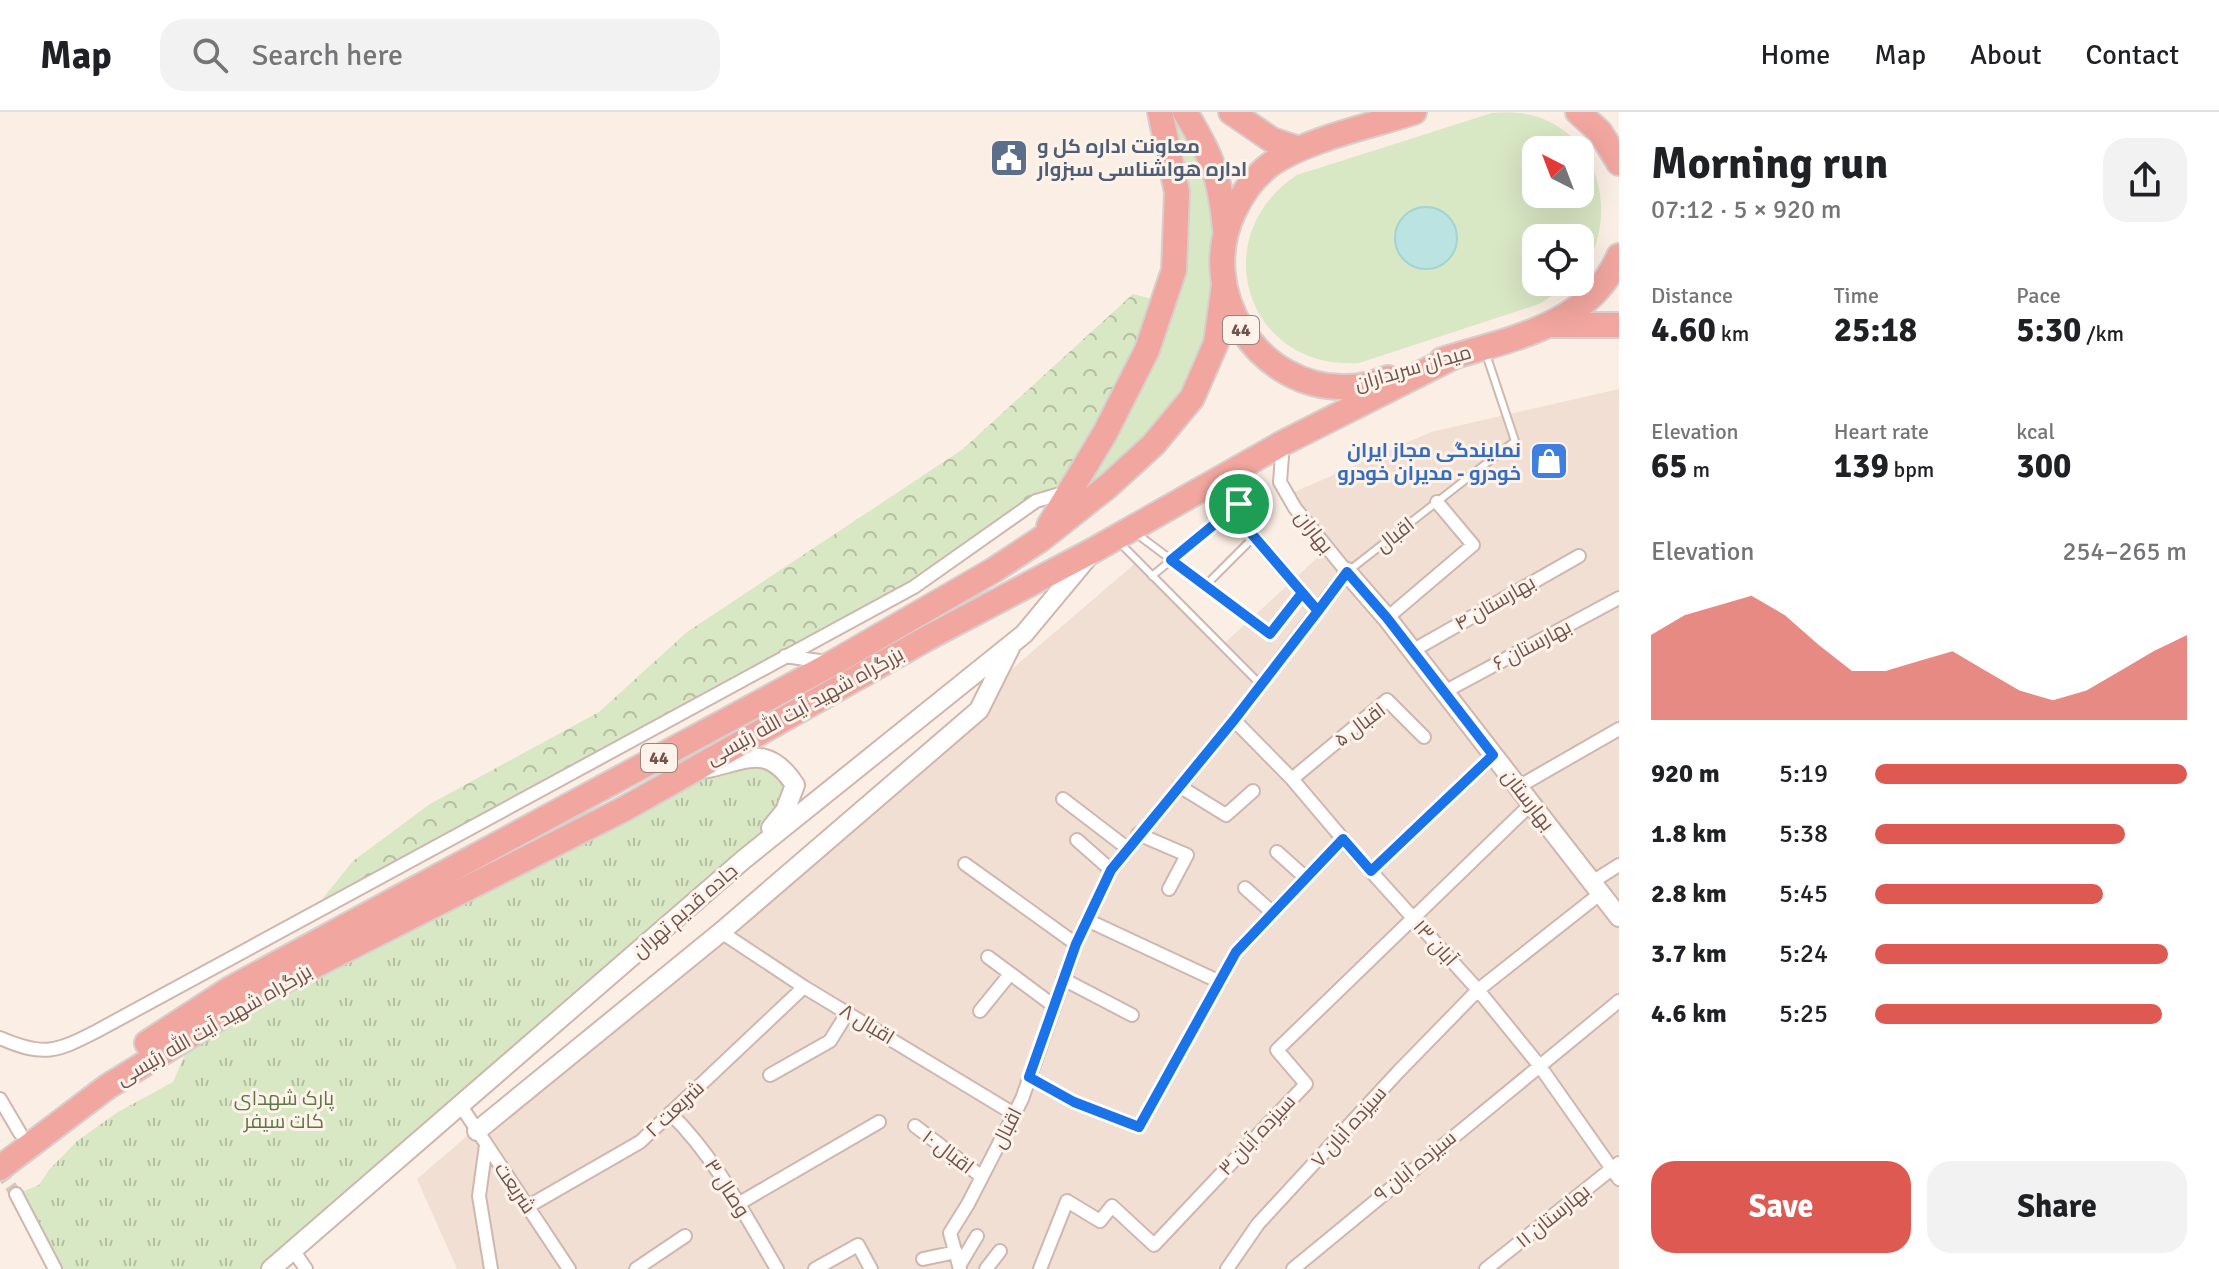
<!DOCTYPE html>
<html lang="en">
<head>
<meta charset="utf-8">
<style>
  :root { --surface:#fff; --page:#f2f2f2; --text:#202124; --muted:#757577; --line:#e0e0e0; --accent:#dd5951 }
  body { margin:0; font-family:Signika,Cairo,sans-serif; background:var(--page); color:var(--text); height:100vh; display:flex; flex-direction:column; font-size:30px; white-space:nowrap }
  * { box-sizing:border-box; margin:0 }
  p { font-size:26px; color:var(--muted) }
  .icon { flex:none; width:44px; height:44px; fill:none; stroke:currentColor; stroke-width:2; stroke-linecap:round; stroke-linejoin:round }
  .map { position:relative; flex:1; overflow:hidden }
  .drawer { display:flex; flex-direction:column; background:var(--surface); width:600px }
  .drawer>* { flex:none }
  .needle { width:52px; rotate:318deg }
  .tools { position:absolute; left:1522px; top:24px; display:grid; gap:16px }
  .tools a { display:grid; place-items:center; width:72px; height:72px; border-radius:16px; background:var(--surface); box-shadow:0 8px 32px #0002; font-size:40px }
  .pin { position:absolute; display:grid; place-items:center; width:68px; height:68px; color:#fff; margin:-34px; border:4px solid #fff; border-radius:50%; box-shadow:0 2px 8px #0007 }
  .round { display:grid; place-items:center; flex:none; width:84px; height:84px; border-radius:24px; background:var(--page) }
  .headline { display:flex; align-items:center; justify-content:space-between; height:136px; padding:0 32px }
  h1 { font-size:44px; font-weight:700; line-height:60px }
  .metrics { display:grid; grid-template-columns:repeat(3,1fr); gap:12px; height:136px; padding:8px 32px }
  .metrics div { display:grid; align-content:center }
  .metrics b { font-size:34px; font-weight:700 }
  .metrics small { font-size:22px; font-weight:400 }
  .metrics p { font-size:22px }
  .chart { height:224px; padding:16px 32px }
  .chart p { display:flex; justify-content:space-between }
  .chart svg { width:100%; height:144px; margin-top:8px; fill:var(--accent); opacity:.7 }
  .button { display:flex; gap:16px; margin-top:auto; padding:16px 32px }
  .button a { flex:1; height:92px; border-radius:24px; background:var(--accent); color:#fff; font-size:32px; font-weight:700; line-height:92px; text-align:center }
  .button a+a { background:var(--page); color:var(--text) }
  ul { padding:0 32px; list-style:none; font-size:26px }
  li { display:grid; grid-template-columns:128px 96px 1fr; align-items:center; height:60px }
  li i { height:20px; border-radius:10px; background:var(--accent) }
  header { display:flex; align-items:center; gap:48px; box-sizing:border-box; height:112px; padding:0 40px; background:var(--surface); border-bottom:2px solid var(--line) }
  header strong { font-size:38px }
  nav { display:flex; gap:44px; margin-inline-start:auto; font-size:28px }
  .search { width:560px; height:72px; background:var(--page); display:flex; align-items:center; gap:20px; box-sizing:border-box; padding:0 28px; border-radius:24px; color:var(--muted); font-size:30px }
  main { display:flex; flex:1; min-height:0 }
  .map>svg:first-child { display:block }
  .residential { fill:#f2dfd3 }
  .green { fill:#d8e7c4; fill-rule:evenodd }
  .forest { fill:url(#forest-crowns) }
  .park { fill:url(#park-tufts) }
  .water { fill:#bae3e2; stroke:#a1d4d3; stroke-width:2 }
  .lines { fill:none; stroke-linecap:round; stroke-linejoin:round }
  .street-tunnel { stroke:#d8c7be; stroke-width:12; stroke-dasharray:12 6; stroke-linecap:butt }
  .lane-casing { stroke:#ceb7af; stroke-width:10 }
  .street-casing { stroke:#ceb7af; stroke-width:16 }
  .secondary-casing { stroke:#d0b6ac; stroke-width:22 }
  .highway-casing { stroke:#d7cfcd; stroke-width:28 }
  .lane { stroke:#fff; stroke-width:6 }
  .street { stroke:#fff; stroke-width:12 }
  .secondary { stroke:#fff; stroke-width:18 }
  .highway { stroke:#f1a69f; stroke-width:24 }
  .route-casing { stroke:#fff; stroke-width:16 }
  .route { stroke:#1a73e8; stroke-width:10 }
  .labels { text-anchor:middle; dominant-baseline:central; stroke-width:6; stroke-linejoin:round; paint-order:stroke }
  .shield { fill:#fef3ea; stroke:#9b837b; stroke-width:2 }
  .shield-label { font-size:18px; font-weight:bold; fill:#71534c }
  .service-label { font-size:20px; font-weight:bold; fill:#4e5e75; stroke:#fef3ea; text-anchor:start }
  .street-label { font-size:20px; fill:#71534c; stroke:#fef3ea }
  .shop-label { font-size:20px; font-weight:bold; fill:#366cbe; stroke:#fef3ea; text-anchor:end }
  .park-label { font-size:20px; fill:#5c7744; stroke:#fef3ea }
</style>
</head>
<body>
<header>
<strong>Map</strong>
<div class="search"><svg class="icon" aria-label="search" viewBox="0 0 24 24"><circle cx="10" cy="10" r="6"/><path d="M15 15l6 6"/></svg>Search here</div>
<nav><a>Home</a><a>Map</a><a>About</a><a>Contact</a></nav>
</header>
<main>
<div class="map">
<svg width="1619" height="1157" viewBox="0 0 1619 1157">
  <defs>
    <pattern id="forest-crowns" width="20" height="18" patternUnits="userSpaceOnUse" patternTransform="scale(2)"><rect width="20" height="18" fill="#d8e7c4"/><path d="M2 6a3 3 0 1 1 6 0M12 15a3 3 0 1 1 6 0" fill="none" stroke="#b4bea1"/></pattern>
    <pattern id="park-tufts" width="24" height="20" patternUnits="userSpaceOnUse" patternTransform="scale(2)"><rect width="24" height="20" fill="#d8e7c4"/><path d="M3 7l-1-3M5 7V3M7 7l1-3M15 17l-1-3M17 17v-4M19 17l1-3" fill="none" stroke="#b4bea1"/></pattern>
  </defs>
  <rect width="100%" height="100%" fill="#fbeee4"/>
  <path class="residential" d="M1619,277V1157H457L417,1067L1138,449L1218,537L1329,435L1290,382L1431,320Z"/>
  <path class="green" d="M1159,0H1185L1198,21L1222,142L1192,286L1058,413L1174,158Z
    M1492,1C1507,0 1521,0 1535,4C1604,25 1619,110 1580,164V126H1536V170H1574L1539,192L1359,251C1246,259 1204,124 1297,63ZM1536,38H1580V82H1536Z"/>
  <path class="forest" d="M1133,182L1163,190L1070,379L1036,389L914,475L307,806L353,749L430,692L599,600L687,520L963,337Z"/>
  <path class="park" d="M760,644L795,673L785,699L743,748L271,1157H55L16,1082L39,1073L49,1058L77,1029L118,1000L173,970L195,919L687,661Z"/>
  <path class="water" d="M1395 126a31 31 0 1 1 62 0a31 31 0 1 1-62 0Z"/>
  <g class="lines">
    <path class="street-tunnel" d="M0,1059L16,1082"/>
    <defs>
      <path id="lane" d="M1137,422L1270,522L1302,481
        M1120,431L1261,573
        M1351,457L1515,329L1486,242
        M1152,464L1239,392
        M1205,474L1254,425"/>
      <path id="street" d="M1231,361L1244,413L1318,499
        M1387,506L1473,433L1437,390
        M1412,539L1579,444
        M785,544L826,550
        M1444,580L1619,486
        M1234,608L1292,667L1359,746L1478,878L1539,953L1619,1067
        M1292,667L1387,588L1424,625
        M1179,674L1226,703L1253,679
        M1518,675L1619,617
        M1063,687L1127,736
        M1138,722L1187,743L1169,777
        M1077,728L1111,758
        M1277,740L1306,766
        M965,752L1076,832
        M1371,759L1493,643
        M1592,770L1619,753
        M1245,776L1273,801
        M1087,808L1220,870
        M721,820L804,875L1014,1002
        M988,845L1054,894
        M1063,867L1132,903
        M980,899L1010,862
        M0,926C44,945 56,940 97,919L914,475L1036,389L1067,380
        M770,963L830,929L848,900
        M1029,965L1074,990L1139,1015L1236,840L1343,727
        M0,987L20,1021
        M461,994L569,1157
        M670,1001C715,1045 745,1103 777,1157
        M915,1014L982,1065
        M486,1033L479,1084L491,1157
        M16,1082L55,1157
        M738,1092L879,1010
        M527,1095L640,1030L804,875
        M293,1138L306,1157
        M923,1147L956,1140
        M959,1154L977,1124
        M636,1157L685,1124
        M815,1157L858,1133L871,1157
        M960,1157L950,1121L968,1092L1022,987L1076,832L1111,758L1234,608L1347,460L1295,396L1280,370L1283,331
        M986,1157L1000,1139
        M1040,1157L1067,1089L1100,1109L1112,1094L1154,1133L1306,972L1277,938L1531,692
        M1227,1157L1258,1112L1399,959L1478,878L1601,781
        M1293,1157L1619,889
        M1486,1157L1619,1051"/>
      <path id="secondary" d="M1347,460L1387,506L1619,805
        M708,656C749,647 768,632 795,673L785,699L771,716
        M477,1019L721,820L979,598L1010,536
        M271,1157L743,748L1024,522L1088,445"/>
      <path id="highway" d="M1185,0C1212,44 1220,65 1225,116
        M1231,0L1272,28L1299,37
        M1578,0L1600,20L1619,51
        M1554,213H1619
        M1442,248C1508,227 1589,215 1619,144
        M1388,266C1374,271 1362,275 1347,275C1258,278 1195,179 1234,99C1242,82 1255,64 1271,52C1308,27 1371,14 1414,0
        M1049,414L1105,321L1147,238L1174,158L1177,80L1160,0
        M147,931L230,877L833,551L994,458L1041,427L1108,374L1153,333L1192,286L1216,231L1224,173
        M0,1056L107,975L256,883L624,697L931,524L1094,438L1283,331L1455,244"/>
    </defs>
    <use href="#lane" class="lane-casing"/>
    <use href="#street" class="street-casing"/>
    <use href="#secondary" class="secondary-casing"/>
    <use href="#highway" class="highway-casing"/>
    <use href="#lane" class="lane"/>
    <use href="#street" class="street"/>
    <use href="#secondary" class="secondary"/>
    <use href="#highway" class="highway"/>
  </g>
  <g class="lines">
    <defs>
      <path id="route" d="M1239,392L1244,413L1318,499L1234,608L1111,758L1076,832L1029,965L1074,990L1139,1015L1236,840L1343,727L1371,759L1493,643L1387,506L1347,460L1318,499L1302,481L1270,522L1171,448L1239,392"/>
    </defs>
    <use href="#route" class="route-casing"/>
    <use href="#route" class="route"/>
  </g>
  <defs>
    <symbol id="civic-square" viewBox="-11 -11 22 22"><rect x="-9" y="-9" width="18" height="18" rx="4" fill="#5c6f8a" stroke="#fef3ea"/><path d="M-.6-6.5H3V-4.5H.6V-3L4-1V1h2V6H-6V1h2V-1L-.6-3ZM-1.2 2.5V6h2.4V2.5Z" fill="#fff"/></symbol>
    <symbol id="shop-square" viewBox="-11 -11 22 22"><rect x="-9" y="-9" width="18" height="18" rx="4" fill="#3f7fe0" stroke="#fef3ea"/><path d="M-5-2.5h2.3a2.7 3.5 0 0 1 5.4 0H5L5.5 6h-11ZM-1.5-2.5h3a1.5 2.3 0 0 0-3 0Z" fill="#fff"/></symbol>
  </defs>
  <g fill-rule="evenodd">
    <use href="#civic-square" x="987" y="24" width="44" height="44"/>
    <use href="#shop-square" x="1527" y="327" width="44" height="44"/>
  </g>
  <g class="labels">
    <g class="shield">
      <rect x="1223" y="204" width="36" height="28" rx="6"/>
      <rect x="641" y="632" width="36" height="28" rx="6"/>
    </g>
    <g class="shield-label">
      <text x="1241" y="218">44</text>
      <text x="659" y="646">44</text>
    </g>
    <g class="service-label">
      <text x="1037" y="34">معاونت اداره کل و<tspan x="1037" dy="23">اداره هواشناسی سبزوار</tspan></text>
    </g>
    <g class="street-label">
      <text transform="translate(1413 256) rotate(-16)">میدان سربداران</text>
      <text transform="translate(1314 420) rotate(52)">بهاران</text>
      <text transform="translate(1395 423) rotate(-38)">اقبال</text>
      <text transform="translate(1495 491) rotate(-30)">بهارستان ۴</text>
      <text transform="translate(1532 533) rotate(-28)">بهارستان ۶</text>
      <text transform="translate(805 594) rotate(-29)">بزرگراه شهید آیت الله رئیسی</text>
      <text transform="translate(1360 613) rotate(-37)">اقبال ۵</text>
      <text transform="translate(1528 688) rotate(52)">بهارستان</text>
      <text transform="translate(685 799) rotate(-41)">جاده قدیم تهران</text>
      <text transform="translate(1435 831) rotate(48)">۱۳ آبان</text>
      <text transform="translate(867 912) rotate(31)">اقبال ۸</text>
      <text transform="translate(214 913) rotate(-30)">بزرگراه شهید آیت الله رئیسی</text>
      <text transform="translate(675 997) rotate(-43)">شریعت ۲</text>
      <text transform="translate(1349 1015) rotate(-48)">سیزده آبان ۷</text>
      <text transform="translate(1007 1016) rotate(-63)">اقبال</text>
      <text transform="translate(1257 1023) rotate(-47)">سیزده آبان ۳</text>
      <text transform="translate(948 1040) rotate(37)">اقبال ۱۰</text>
      <text transform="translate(1415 1054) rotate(-39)">سیزده آبان ۹</text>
      <text transform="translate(515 1076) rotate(56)">شریعت</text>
      <text transform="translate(727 1076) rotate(57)">وصال ۳</text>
      <text transform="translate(1553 1104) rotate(-39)">بهارستان ۱۱</text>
    </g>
    <g class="shop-label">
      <text x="1521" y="338">نمایندگی مجاز ایران<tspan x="1521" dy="23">خودرو - مدیران خودرو</tspan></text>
    </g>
    <g class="park-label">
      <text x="284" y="986">پارک شهدای<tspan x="284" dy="23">کات سیفر</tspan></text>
    </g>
  </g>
</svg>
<div class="tools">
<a><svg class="needle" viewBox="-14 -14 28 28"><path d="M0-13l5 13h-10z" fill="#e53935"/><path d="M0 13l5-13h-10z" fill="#757577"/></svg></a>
<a><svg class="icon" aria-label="locate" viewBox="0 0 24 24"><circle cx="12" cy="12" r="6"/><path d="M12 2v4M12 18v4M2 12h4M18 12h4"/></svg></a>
</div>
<div class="pin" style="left:1239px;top:392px;background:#1e9e55"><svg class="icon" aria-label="arrive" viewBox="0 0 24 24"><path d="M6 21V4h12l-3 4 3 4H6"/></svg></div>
</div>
<section class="drawer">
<div class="headline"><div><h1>Morning run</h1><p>07:12 · 5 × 920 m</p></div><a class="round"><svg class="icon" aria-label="share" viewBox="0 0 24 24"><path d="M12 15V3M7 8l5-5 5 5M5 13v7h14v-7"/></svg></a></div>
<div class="metrics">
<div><p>Distance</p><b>4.60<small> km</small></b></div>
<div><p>Time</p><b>25:18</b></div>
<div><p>Pace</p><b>5:30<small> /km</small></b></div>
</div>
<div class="metrics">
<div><p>Elevation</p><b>65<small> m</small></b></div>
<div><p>Heart rate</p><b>139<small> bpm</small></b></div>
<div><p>kcal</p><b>300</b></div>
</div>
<div class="chart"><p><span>Elevation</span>254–265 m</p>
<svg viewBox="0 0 160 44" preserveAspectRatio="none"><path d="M0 44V18L10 12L20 9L30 6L40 12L50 21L60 29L70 29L80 26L90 23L100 29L110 35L120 38L130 35L140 29L150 23L160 18V44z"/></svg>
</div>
<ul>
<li><b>920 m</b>5:19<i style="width:100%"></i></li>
<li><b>1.8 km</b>5:38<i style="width:80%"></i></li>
<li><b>2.8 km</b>5:45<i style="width:73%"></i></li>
<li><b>3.7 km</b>5:24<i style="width:94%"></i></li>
<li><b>4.6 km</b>5:25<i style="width:92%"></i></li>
</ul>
<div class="button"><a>Save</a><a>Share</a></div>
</section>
</main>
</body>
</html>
